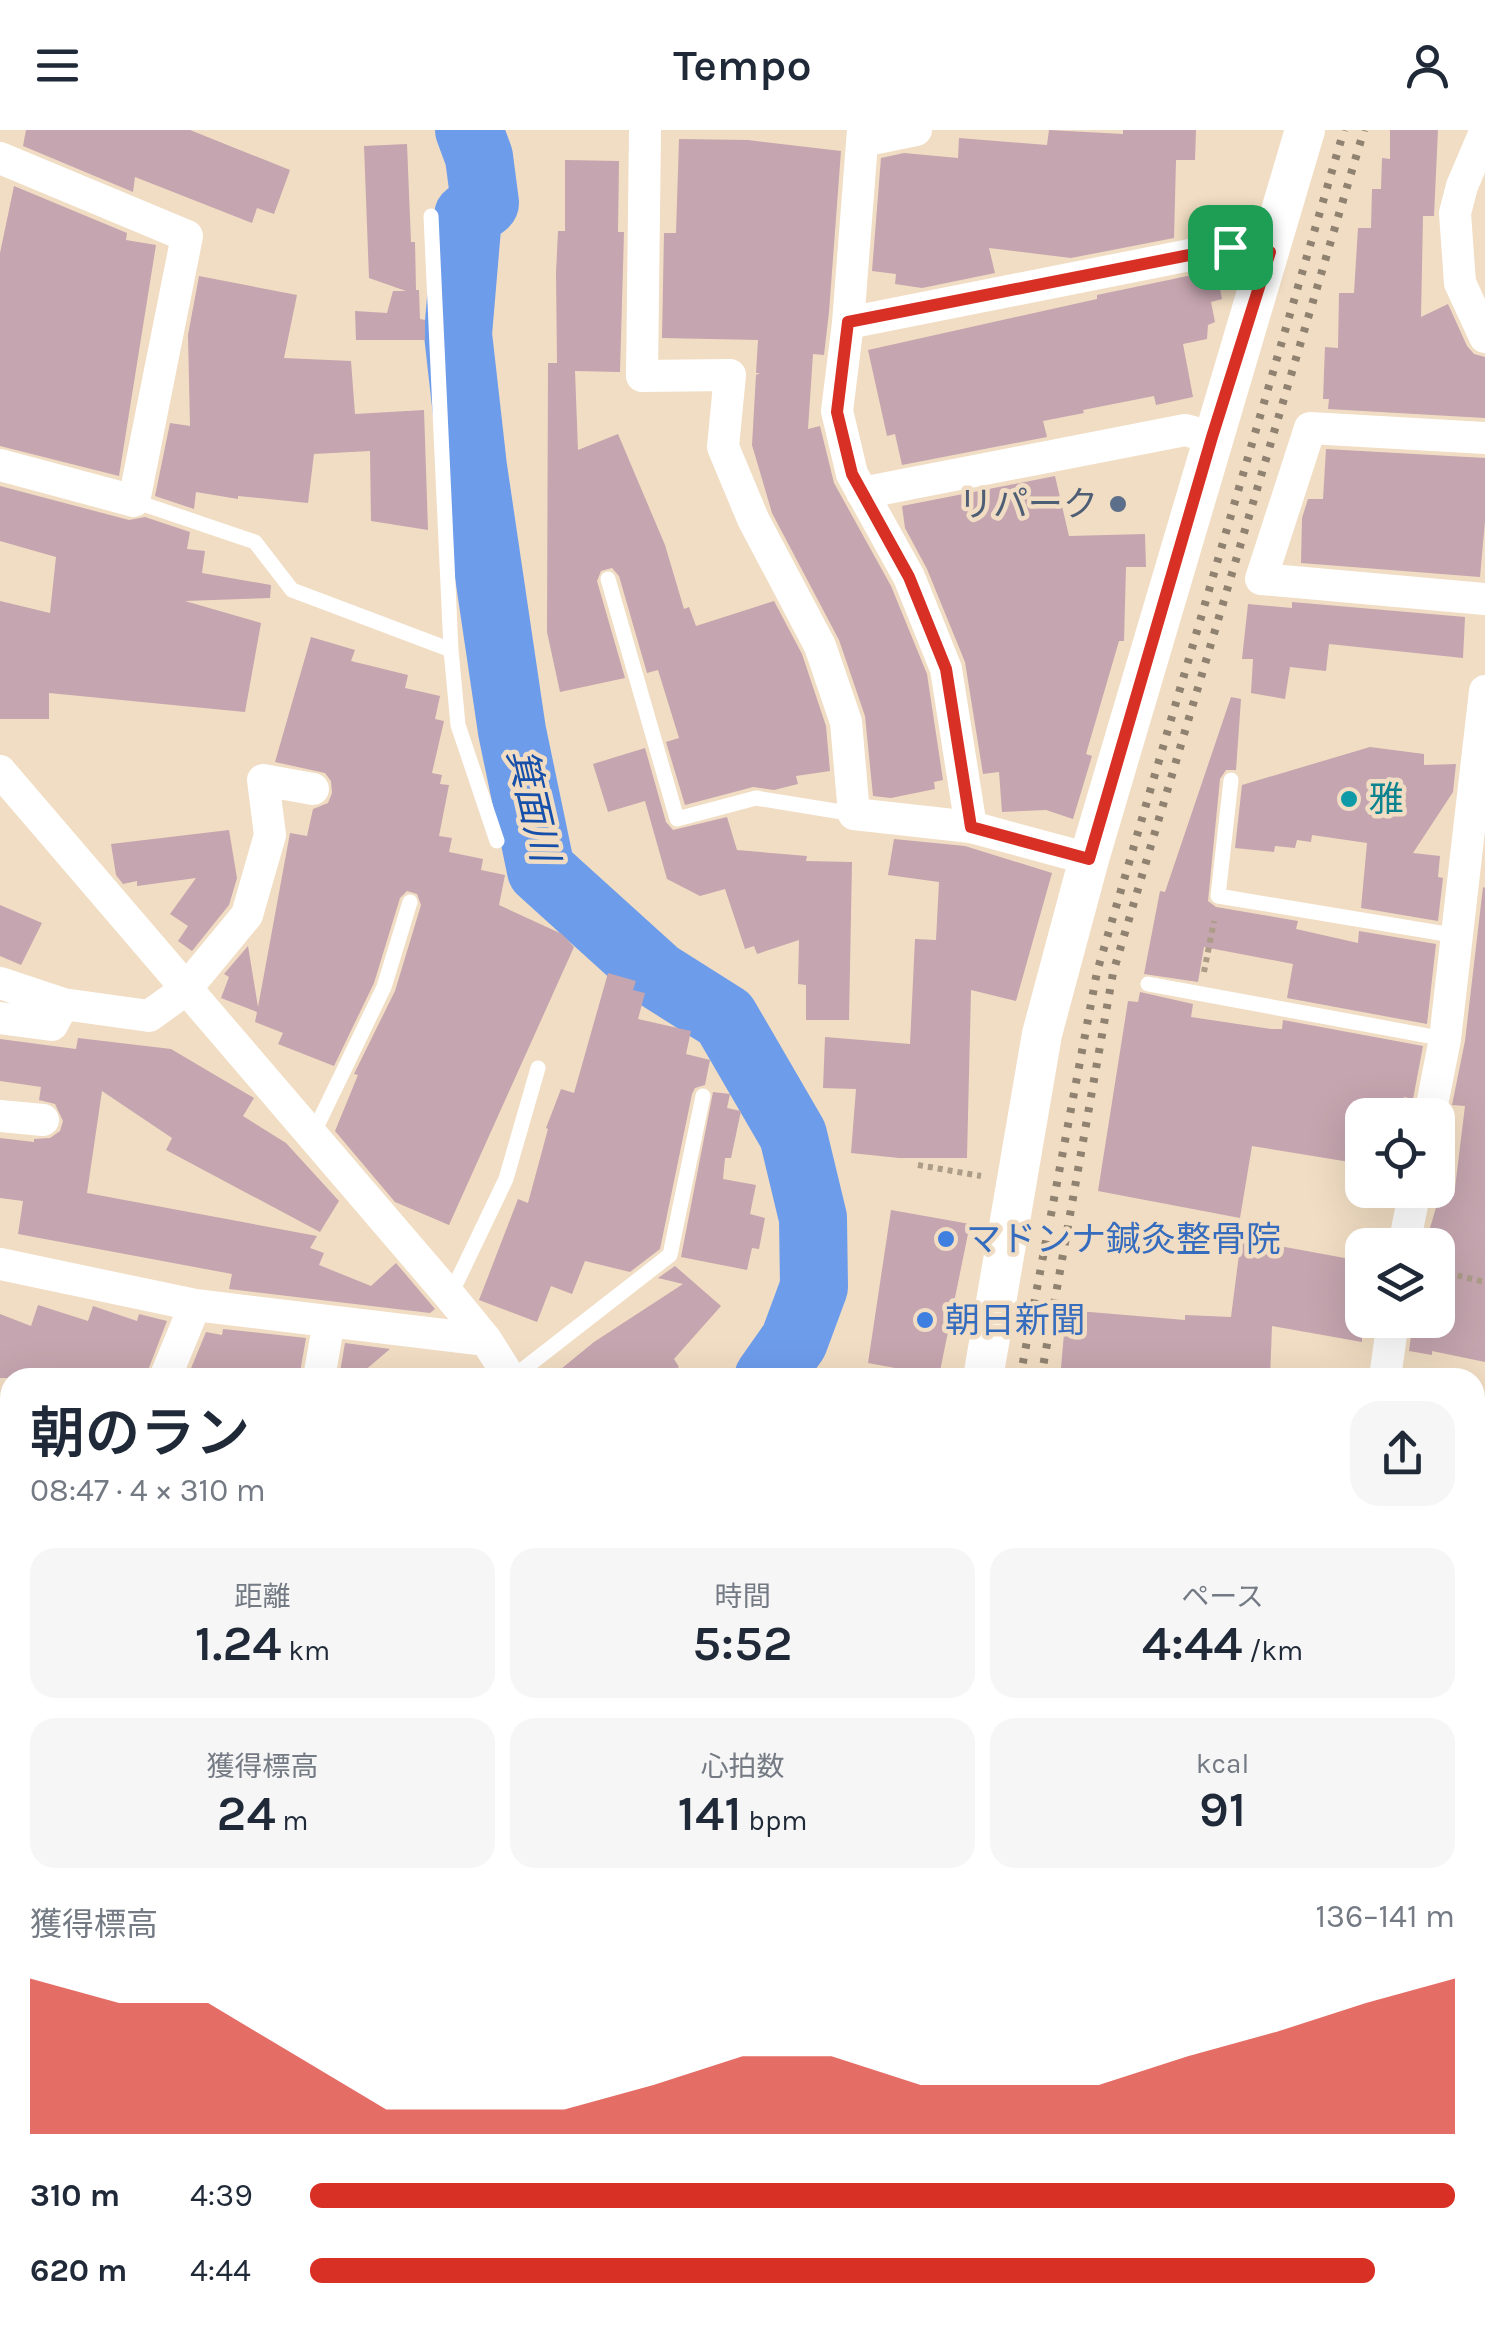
<!DOCTYPE html>
<html lang="ja">
<head>
<meta charset="utf-8">
<style>
  :root { --surface:#fff; --page:#f6f6f7; --text:#1f2937; --muted:#747a83; --accent:#d93025 }
  body { margin:0; font-family:Karla,"Noto Sans JP",sans-serif; background:var(--page); color:var(--text); height:100vh; display:flex; flex-direction:column; font-size:38px; white-space:nowrap }
  * { box-sizing:border-box; margin:0 }
  p { font-size:32px; color:var(--muted) }
  .icon { flex:none; width:55px; height:55px; fill:none; stroke:currentColor; stroke-width:2; stroke-linecap:round; stroke-linejoin:round }
  .map { position:relative; flex:1; overflow:hidden }
  .side { position:absolute; left:0px; top:1238px; width:1485px; height:962px; display:flex; flex-direction:column; background:var(--surface); border-radius:30px 30px 0 0; box-shadow:0 10px 40px #0002 }
  .side>* { flex:none }
  .tools { position:absolute; left:1345px; top:968px; display:grid; gap:20px }
  .tools a { display:grid; place-items:center; width:110px; height:110px; border-radius:20px; background:var(--surface); box-shadow:0 10px 40px #0002; font-size:50px }
  .pin { position:absolute; display:grid; place-items:center; width:85px; height:85px; color:#fff; margin:-42px; border-radius:20px; box-shadow:0 5px 15px #0006 }
  .round { display:grid; place-items:center; flex:none; width:105px; height:105px; border-radius:30px; background:var(--page) }
  .head { display:flex; align-items:center; justify-content:space-between; height:170px; padding:0 30px }
  h1 { font-size:55px; font-weight:600; line-height:75px }
  .stats { display:grid; grid-template-columns:repeat(3,1fr); gap:15px; height:170px; padding:10px 30px }
  .stats div { display:grid; align-content:center; border-radius:25px; background:var(--page); text-align:center }
  .stats b { font-size:50px; font-weight:600 }
  .stats small { font-size:28px; font-weight:400 }
  .stats p { font-size:28px }
  .chart { height:280px; padding:20px 30px }
  .chart p { display:flex; justify-content:space-between }
  .chart svg { width:100%; height:180px; margin-top:10px; fill:var(--accent); opacity:.7 }
  ul { padding:0 30px; list-style:none; font-size:32px }
  li { display:grid; grid-template-columns:160px 120px 1fr; align-items:center; height:75px }
  li i { height:25px; border-radius:12px; background:var(--accent) }
  header { display:flex; justify-content:space-between; align-items:center; height:130px; padding:0 30px; background:var(--surface); font-size:45px; font-weight:600 }
  .map>svg:first-child { display:block }
  .green { fill:#a0dfa8 }
  .lines { fill:none; stroke-linecap:round; stroke-linejoin:round }
  .river { stroke:#6d9ceb; stroke-width:68 }
  .building { fill:#c5a5af }
  .path { stroke:#ac9c88; stroke-width:6; stroke-dasharray:5 5; stroke-linecap:butt }
  .service { stroke:#fff; stroke-width:15 }
  .minor { stroke:#fff; stroke-width:32 }
  .tertiary { stroke:#fff; stroke-width:40 }
  .rail { stroke:#908270; stroke-width:8; stroke-dasharray:5 10; stroke-linecap:butt }
  .route-casing { stroke:#fff; stroke-width:20 }
  .route { stroke:#d93025; stroke-width:12 }
  .service-dot { fill:#5c6f8a; stroke:#f1ddc3; stroke-width:4 }
  .culture-dot { fill:#0f9aa8; stroke:#f1ddc3; stroke-width:4 }
  .shop-dot { fill:#3f7fe0; stroke:#f1ddc3; stroke-width:4 }
  .labels { text-anchor:middle; dominant-baseline:central; stroke-width:9; stroke-linejoin:round; paint-order:stroke }
  .service-label { font-size:35px; fill:#4e5e75; stroke:#f1ddc3; text-anchor:end }
  .culture-label { font-size:35px; fill:#0d838f; stroke:#f1ddc3; text-anchor:start }
  .shop-label { font-size:35px; fill:#366cbe; stroke:#f1ddc3; text-anchor:start }
  .water-label { font-size:38px; font-style:italic; fill:#164faa; stroke:#f1ddc3 }
</style>
</head>
<body>
<header><svg class="icon" aria-label="menu" viewBox="0 0 24 24"><path d="M4 6h16M4 12h16M4 18h16"/></svg>Tempo<svg class="icon" aria-label="person" viewBox="0 0 24 24"><circle cx="12" cy="8" r="4"/><path d="M4 21q1-7 8-7t8 7"/></svg></header>
<div class="map">
<svg width="1485" height="2199" viewBox="0 0 1485 2199">
  <rect width="100%" height="100%" fill="#f1ddc3"/>
  <path class="green" d="M6,1349L10,1370V2190H316L317,2199H0V1351Z"/>
  <g class="lines">
    <path class="river" d="M469,0L479,27L485,73L468,86L458,204L473,337L512,601L541,740L657,845L725,888L793,1005L813,1088L814,1157L794,1211L768,1248
      M363,2190L364,2199"/>
  </g>
  <path class="building" d="M26,0H190L290,40L274,84L257,78L252,93L135,47L133,62L23,16Z
    M1049,0L1123,4V0H1196L1195,30H1176L1174,108L1071,128L989,118L995,143L922,158L895,154L896,144L872,141L881,28L904,23L958,28L959,8L1047,15Z
    M1390,0H1438L1434,86H1423L1421,187L1448,174L1467,216L1474,224L1485,227V288L1328,279L1329,269H1323L1325,217L1338,218L1339,163H1354L1358,98H1371L1372,59H1381L1382,28L1390,29Z
    M679,9L748,10L841,21L829,182L824,225L813,224L808,299L820,296L834,353L891,456L927,544L943,650L934,652L935,659L891,668L873,666L865,586L839,510L772,383L752,315L756,245L760,243H756L758,210L662,208L664,103H676Z
    M407,14L411,112H415L416,160H419L420,189L425,190V210H356L355,181L387,183L393,161H406L369,148L364,16Z
    M565,30L619,31L618,102H624L620,242L575,241L578,320L618,304L665,415L684,479L689,477L696,496L774,471L802,524L826,596L830,641L796,646L798,654L774,660L753,657L685,675L666,612L679,608L658,540L647,543L619,446L612,438L601,441L597,451L625,548L560,562L547,502L548,233H557L556,143L558,101H565Z
    M14,56L127,103L126,110L156,115L119,346L0,316V123Z
    M1216,140L1222,169L1211,172L1215,192L1208,195L1207,209L1183,214L1193,267L1156,275L1154,266L1083,280L1084,283L1043,291L1047,307L902,335L895,304L887,306L868,220L1097,169V165Z
    M199,146L297,165L284,228L351,231L355,284L424,280L428,400L371,391L370,321L314,324L308,373L238,366V369L196,362L194,379L155,366L170,293L190,296L188,205Z
    M1326,319L1485,328V391L1480,447L1301,433L1302,388L1308,369H1323Z
    M1055,346L1069,406L1145,404L1146,437H1126L1124,511H1119L1086,624L1092,626L1073,689L1046,680L1002,682L999,642L983,644L965,532L927,439L905,398L902,376Z
    M0,356L129,390L145,387L190,402L187,419L205,421L202,443L271,455L270,468L185,471L261,493L245,582L49,563V589H0V471L50,483L56,427L0,411Z
    M1292,472L1465,487L1463,528L1329,514L1326,541L1290,537L1285,569L1251,563L1253,529H1242L1248,474L1292,478Z
    M311,507L355,520L351,531L408,545L405,558L440,566L435,589L444,591L432,643L442,645L440,654L449,655L439,706L452,708L449,722L483,729L481,740L505,745L499,775L562,804L574,817L449,1095L395,1072L335,1001L358,945L354,944L395,861L421,775L417,764L407,761L400,768L374,853L334,936L278,914L283,903L255,892L257,882L221,868L229,847L224,844L248,816L258,877L290,703L307,706L313,679L328,673L332,663L331,651L325,643L275,632Z
    M1231,567L1241,569L1236,640H1226L1220,649L1208,771L1216,777L1298,791L1296,799L1358,813L1359,801L1436,814L1427,894L1287,868L1293,834L1204,817L1198,852L1144,844L1160,761L1165,762Z
    M1370,617L1424,624V635L1456,634L1453,662L1413,723L1440,726L1438,747L1443,748L1438,791L1361,778L1367,713L1312,705L1311,712L1297,710L1295,718L1275,716L1274,722L1235,718L1242,655Z
    M645,618L666,692L673,700L727,687L737,720L807,726L806,731L852,732L849,890H806V855L798,854L799,810L757,824L754,816L745,819L725,759L700,766L667,749L645,671L608,682L593,634Z
    M229,700L237,748L229,775L192,821L178,811L188,796L170,784L196,748L137,756V751L123,754L116,745L111,714Z
    M894,709L965,716L1052,743L1016,871L971,860L967,1028H899L851,1023L856,959L823,958L825,907L910,914L915,809L936,810L939,752L888,745Z
    M1483,757L1485,758V1232L1432,1221V1225L1409,1221L1413,1190H1438V1115H1425L1440,1064L1454,1066L1465,976L1452,975L1465,911Z
    M0,775L42,793L21,835L0,826Z
    M608,843L636,851L633,860L645,863L638,889L691,901L686,924L710,930L705,955L695,958L692,964L660,1119L630,1142L585,1131L572,1164L551,1156L537,1192L479,1170L518,1069L528,1073L548,999L546,998L561,959L574,963Z
    M1140,862L1193,874L1191,887L1271,899H1282L1283,890L1423,916L1413,969L1404,967L1401,985H1362V1034L1252,1016L1240,1088L1098,1061L1128,871L1138,872Z
    M78,908L171,919L254,968L243,986L286,1013L339,1071L320,1102L166,1020L172,1008L102,961L87,1063L317,1106L310,1118L324,1123L319,1135L371,1156L396,1133L435,1179L430,1183L229,1159L232,1144L18,1104L23,1071L0,1068V1008L34,1012V1009L50,1008L60,1001L63,991L55,974L39,970L41,957L0,951V909L76,919Z
    M713,962L730,964L727,978L741,981L731,1028H725L723,1049L756,1055L750,1084L765,1088L759,1119L752,1118L747,1140L681,1127Z
    M891,1080L970,1094L939,1246L868,1233Z
    M1241,1109L1350,1129L1349,1139L1362,1142V1212L1272,1196L1270,1248H1127V1243L1061,1238L1066,1180L1185,1190V1185L1231,1187Z
    M675,1136L721,1176L674,1229L679,1237L664,1248H550L594,1212L683,1154L658,1148Z
    M38,1175L88,1191L93,1176L137,1191L139,1184L167,1191L145,1248H0V1184L31,1196Z
    M223,1199L306,1208L299,1248H187L206,1202L222,1205Z
    M345,1213L390,1219L356,1248H339Z"/>
  <g class="lines">
    <path class="path" d="M1204,842L1214,791
      M918,1035L981,1046
      M1438,1141L1485,1152
      M1475,1279L1485,1281
      M1475,1402L1485,1403
      M0,1674L10,1688
      M0,1923L10,1922
      M1475,1988L1485,1952
      M1475,2031L1485,2032
      M334,2190V2199
      M227,2199L228,2190
      M404,2199V2190
      M1403,2199L1406,2190"/>
    <path class="service" d="M431,86L451,520
      M134,371L255,412L292,460L451,520L458,595L497,711
      M608,449L677,689L756,668L854,684
      M1231,650L1218,766L1458,806
      M1148,854L1445,909
      M312,1006L384,857L410,772
      M450,1166L506,1049L538,938
      M512,1248L670,1125L703,966"/>
    <path class="minor" d="M645,0L642,246L730,245L723,317L753,389L820,516L846,592L854,684L971,697
      M863,0L848,193L837,281L852,344L909,447L946,539L971,697L1089,729
      M1485,2L1462,56L1455,83L1460,153L1485,207
      M862,11L916,0
      M0,28L187,106L134,371L0,335
      M848,193L1230,117L1270,122
      M1485,308L1310,298L1261,449L1485,469
      M862,363L1185,300L1212,307
      M0,641L450,1166L486,1210L510,1248
      M0,853L63,874L149,886L185,860L247,785L270,705L263,650L313,659
      M0,888L52,895L63,874
      M1430,985L1445,909L1485,561
      M0,986L43,990
      M1404,1115L1415,1060
      M0,1134L195,1175L486,1210
      M165,1248L195,1175
      M319,1248L329,1191
      M1385,1248L1393,1190
      M0,1336L10,1331
      M1475,1672L1485,1673
      M1315,2190L1316,2199
      M903,2199L904,2190"/>
    <path class="tertiary" d="M983,1248L1042,904L1089,729L1305,0
      M814,2199L816,2190"/>
    <path class="rail" d="M1020,1248L1097,842L1344,0
      M1041,1248L1113,843L1364,0
      M851,2199L852,2190
      M873,2199L874,2190"/>
  </g>
  <g class="lines">
    <defs>
      <path id="route" d="M1230,117L1270,122L1212,307L1089,729L971,697L946,539L909,447L852,344L837,282L848,192Z"/>
    </defs>
    <use href="#route" class="route-casing"/>
    <use href="#route" class="route"/>
  </g>
  <circle class="service-dot" cx="1118" cy="374" r="10"/>
  <circle class="culture-dot" cx="1349" cy="669" r="10"/>
  <g class="shop-dot">
    <circle cx="946" cy="1109" r="10"/>
    <circle cx="925" cy="1190" r="10"/>
  </g>
  <g class="labels">
    <g class="service-label">
      <text x="1098" y="374">リパーク</text>
    </g>
    <g class="culture-label">
      <text x="1369" y="669">雅</text>
    </g>
    <g class="shop-label">
      <text x="966" y="1109">マドンナ鍼灸整骨院</text>
      <text x="945" y="1190">朝日新聞</text>
    </g>
    <g class="water-label">
      <text transform="translate(533 675) rotate(77)">箕面川</text>
    </g>
  </g>
</svg>
<div class="tools">
<a><svg class="icon" aria-label="locate" viewBox="0 0 24 24"><circle cx="12" cy="12" r="6"/><path d="M12 2v4M12 18v4M2 12h4M18 12h4"/></svg></a>
<a><svg class="icon" aria-label="layers" viewBox="0 0 24 24"><path d="M12 4l9 5-9 5-9-5zM3 14l9 5 9-5"/></svg></a>
</div>
<div class="pin" style="left:1230px;top:117px;background:#1e9e55"><svg class="icon" aria-label="arrive" viewBox="0 0 24 24"><path d="M6 21V4h12l-3 4 3 4H6"/></svg></div>
<section class="side">
<div class="head"><div><h1>朝のラン</h1><p>08:47 · 4 × 310 m</p></div><a class="round"><svg class="icon" aria-label="share" viewBox="0 0 24 24"><path d="M12 15V3M7 8l5-5 5 5M5 13v7h14v-7"/></svg></a></div>
<div class="stats">
<div><p>距離</p><b>1.24<small> km</small></b></div>
<div><p>時間</p><b>5:52</b></div>
<div><p>ペース</p><b>4:44<small> /km</small></b></div>
</div>
<div class="stats">
<div><p>獲得標高</p><b>24<small> m</small></b></div>
<div><p>心拍数</p><b>141<small> bpm</small></b></div>
<div><p>kcal</p><b>91</b></div>
</div>
<div class="chart"><p><span>獲得標高</span>136–141 m</p>
<svg viewBox="0 0 160 44" preserveAspectRatio="none"><path d="M0 44V6L10 12L20 12L30 25L40 38L50 38L60 38L70 32L80 25L90 25L100 32L110 32L120 32L130 25L140 19L150 12L160 6V44z"/></svg>
</div>
<ul>
<li><b>310 m</b>4:39<i style="width:100%"></i></li>
<li><b>620 m</b>4:44<i style="width:93%"></i></li>
</ul>
</section>
</div>
</body>
</html>
